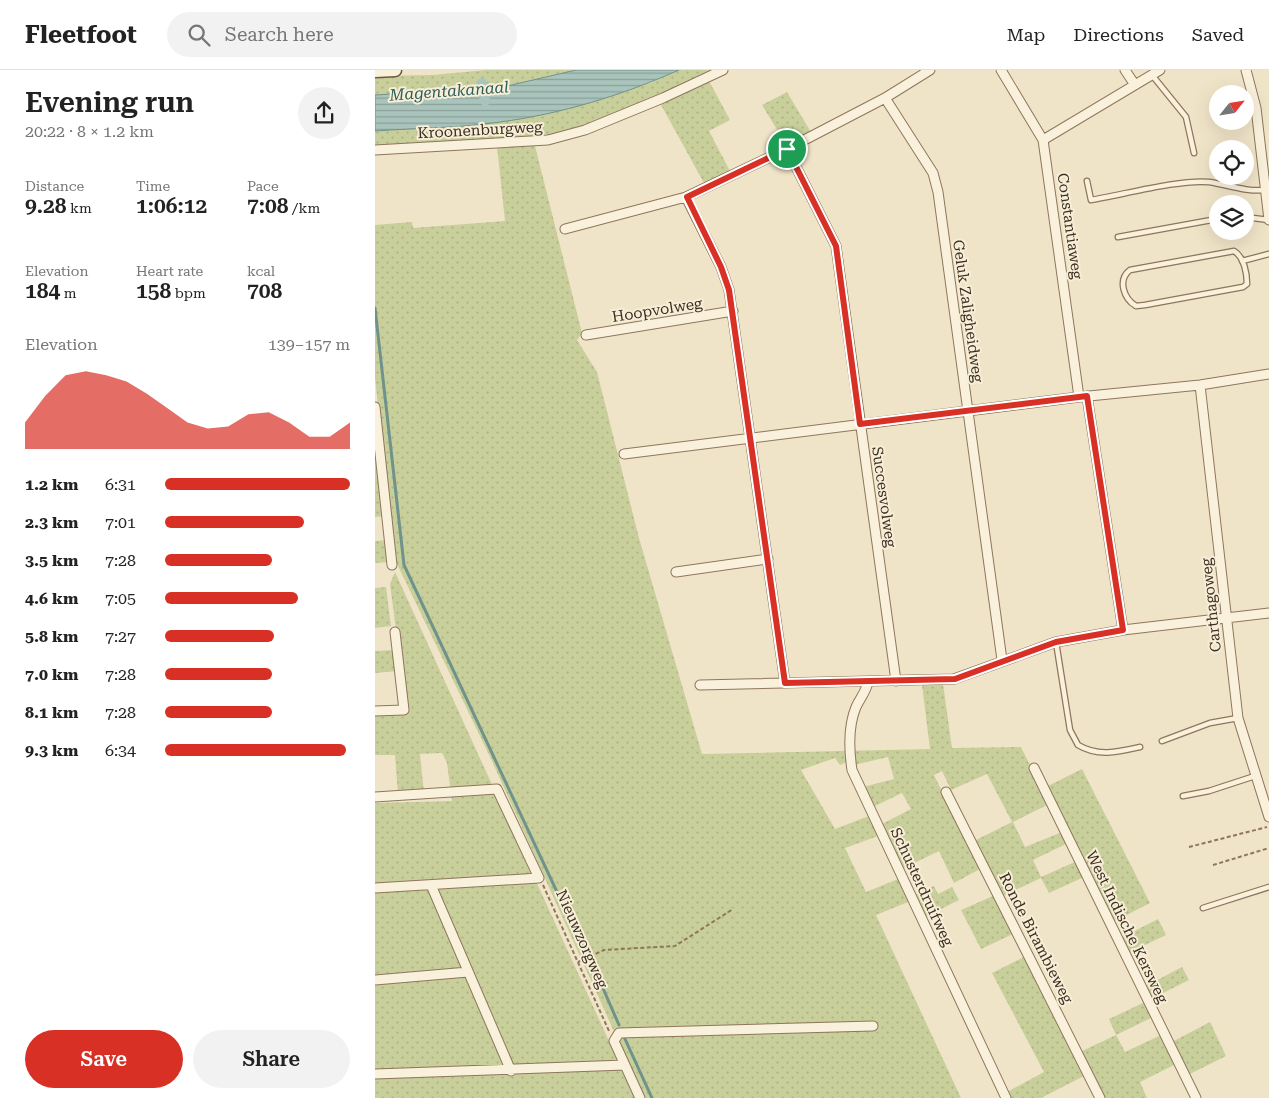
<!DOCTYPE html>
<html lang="en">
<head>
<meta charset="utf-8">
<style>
  :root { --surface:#fff; --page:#f2f2f2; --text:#222; --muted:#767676; --line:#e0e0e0; --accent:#d93025 }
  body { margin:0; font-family:"Roboto Serif",serif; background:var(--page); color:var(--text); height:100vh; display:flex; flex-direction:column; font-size:19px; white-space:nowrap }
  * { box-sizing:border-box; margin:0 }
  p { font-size:16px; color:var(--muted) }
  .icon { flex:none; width:28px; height:28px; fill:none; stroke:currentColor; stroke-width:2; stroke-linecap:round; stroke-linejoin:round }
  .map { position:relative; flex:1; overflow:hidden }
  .panel { display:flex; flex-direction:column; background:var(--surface); width:375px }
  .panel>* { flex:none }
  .needle { width:32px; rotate:60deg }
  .controls { position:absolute; left:834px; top:15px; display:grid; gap:10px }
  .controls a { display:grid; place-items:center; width:45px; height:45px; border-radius:50%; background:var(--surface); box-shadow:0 5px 20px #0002; font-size:25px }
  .pin { position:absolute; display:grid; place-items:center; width:42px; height:42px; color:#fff; margin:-21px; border:2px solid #fff; border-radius:50%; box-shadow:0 1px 5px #0007 }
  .round { display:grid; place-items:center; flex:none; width:52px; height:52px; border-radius:26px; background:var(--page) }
  .overview { display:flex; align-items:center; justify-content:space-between; height:85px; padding:0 25px }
  h1 { font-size:28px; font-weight:600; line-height:38px }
  .metrics { display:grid; grid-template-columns:repeat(3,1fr); gap:8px; height:85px; padding:5px 25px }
  .metrics div { display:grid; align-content:center }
  .metrics b { font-size:21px; font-weight:600 }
  .metrics small { font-size:14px; font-weight:400 }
  .metrics p { font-size:14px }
  .chart { height:140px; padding:10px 25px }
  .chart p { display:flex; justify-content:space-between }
  .chart svg { width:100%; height:90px; margin-top:5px; fill:var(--accent); opacity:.7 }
  .action { display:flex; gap:10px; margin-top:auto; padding:10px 25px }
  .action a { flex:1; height:58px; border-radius:30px; background:var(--accent); color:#fff; font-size:20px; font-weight:600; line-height:58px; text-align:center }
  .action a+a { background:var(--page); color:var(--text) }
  ul { padding:0 25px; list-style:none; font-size:16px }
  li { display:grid; grid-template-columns:80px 60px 1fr; align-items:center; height:38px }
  li i { height:12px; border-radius:6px; background:var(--accent) }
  header { display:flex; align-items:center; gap:30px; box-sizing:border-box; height:70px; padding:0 25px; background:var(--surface); border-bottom:1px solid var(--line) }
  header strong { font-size:24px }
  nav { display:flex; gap:28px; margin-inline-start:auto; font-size:18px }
  .search { width:350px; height:45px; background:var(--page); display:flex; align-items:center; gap:12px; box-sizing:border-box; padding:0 18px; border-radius:28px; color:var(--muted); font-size:19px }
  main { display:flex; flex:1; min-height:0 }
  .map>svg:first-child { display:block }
  .grass { fill:url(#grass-dots) }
  .water { fill:url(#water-rules); stroke:#6f938a }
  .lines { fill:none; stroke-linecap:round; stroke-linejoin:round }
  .stream { stroke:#6f938a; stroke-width:3 }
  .canal { stroke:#a9c4bc; stroke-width:10 }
  .lane-casing { stroke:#8d765c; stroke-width:7 }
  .street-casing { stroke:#8d765c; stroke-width:11 }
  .secondary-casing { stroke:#6f573f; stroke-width:15 }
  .path { stroke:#8d765c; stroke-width:2; stroke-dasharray:4 2.5; stroke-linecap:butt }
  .lane { stroke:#faf1dc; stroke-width:4.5 }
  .street { stroke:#faf1dc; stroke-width:9 }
  .secondary { stroke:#faf1dc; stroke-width:12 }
  .route-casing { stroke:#fff; stroke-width:10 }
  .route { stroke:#d93025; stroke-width:6 }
  .labels { text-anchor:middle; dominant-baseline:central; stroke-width:4; stroke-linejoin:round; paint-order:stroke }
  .street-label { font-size:15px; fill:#3d2e20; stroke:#f7eed8 }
  .water-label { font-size:16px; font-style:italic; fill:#2f5d5a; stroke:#f7eed8 }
</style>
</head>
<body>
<header>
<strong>Fleetfoot</strong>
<div class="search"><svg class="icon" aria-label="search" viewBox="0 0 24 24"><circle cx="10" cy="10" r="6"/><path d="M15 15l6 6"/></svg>Search here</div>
<nav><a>Map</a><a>Directions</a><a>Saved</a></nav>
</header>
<main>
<section class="panel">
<div class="overview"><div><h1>Evening run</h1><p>20:22 · 8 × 1.2 km</p></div><a class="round"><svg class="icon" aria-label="share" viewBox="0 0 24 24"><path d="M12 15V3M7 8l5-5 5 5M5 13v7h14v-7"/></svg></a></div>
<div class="metrics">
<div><p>Distance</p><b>9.28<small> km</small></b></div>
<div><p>Time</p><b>1:06:12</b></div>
<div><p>Pace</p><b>7:08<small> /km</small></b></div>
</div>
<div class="metrics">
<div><p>Elevation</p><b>184<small> m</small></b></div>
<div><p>Heart rate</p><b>158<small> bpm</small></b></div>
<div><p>kcal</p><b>708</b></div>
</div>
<div class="chart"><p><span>Elevation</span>139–157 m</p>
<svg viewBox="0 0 160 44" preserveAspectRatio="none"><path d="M0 44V31L10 18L20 8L30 6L40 8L50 11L60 17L70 24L80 31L90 34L100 33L110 27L120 26L130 31L140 38L150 38L160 31V44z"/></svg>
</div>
<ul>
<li><b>1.2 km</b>6:31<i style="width:100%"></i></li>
<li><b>2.3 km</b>7:01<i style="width:75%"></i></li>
<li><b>3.5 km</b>7:28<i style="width:58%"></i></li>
<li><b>4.6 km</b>7:05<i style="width:72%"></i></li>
<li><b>5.8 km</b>7:27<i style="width:59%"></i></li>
<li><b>7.0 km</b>7:28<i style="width:58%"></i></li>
<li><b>8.1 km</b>7:28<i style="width:58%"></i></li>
<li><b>9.3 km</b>6:34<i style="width:98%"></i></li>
</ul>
<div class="action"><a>Save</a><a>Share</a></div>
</section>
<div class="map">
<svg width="894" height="1028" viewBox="0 0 894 1028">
  <defs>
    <pattern id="grass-dots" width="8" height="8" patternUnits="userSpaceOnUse" patternTransform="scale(1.25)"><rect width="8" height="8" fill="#c9cf9b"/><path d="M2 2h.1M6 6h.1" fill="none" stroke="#aeb285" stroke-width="1.8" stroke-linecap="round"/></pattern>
    <pattern id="water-rules" width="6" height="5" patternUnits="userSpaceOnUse" patternTransform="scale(1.25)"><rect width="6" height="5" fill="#a9c4bc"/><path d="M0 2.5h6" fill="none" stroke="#8ba098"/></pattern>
  </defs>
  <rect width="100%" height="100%" fill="#f0e4c8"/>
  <path class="grass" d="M111,0H201L128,17L0,25V6L57,5Z
    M304,0H339L280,28L196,60L166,68L0,75V61L125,52L275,13Z
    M334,11L355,50L334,61L355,101L329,113L285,33Z
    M412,22L437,64L412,76L387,35Z
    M122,76H160L207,263L202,270L222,302L264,468L327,684L555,679L547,615L568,614L577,678L646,677L674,734L638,752L650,777L687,762L693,773L658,790L666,807L702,791L709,807L674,823L666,808L628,826L601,770L637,752L612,704L576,720L567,701L559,705L605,799L579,813L564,781L527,799L505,755L536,739L527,723L498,737L488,717L519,709L513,687L479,695L476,690L465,695L460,688L426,700L460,759L494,746L503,766L470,778L491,822L523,809L533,832L501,845L586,1028H269L116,689L22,494L19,484L0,308V155L37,152L38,158L130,151Z
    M0,355L10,446L0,447Z
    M13,470L15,492L0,493V471Z
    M20,502L260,1028H0V733L77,731L72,693L67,683L45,684L49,723L23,724L20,685H0V646L32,644L15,514Z
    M11,517L16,556L0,558V518Z
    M19,580L22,601L0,603V581Z
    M707,699L775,833L738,852L671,717Z
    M559,816L563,824L577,817L584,830L550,847L539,825Z
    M618,826L638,864L606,879L586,840Z
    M783,849L791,865L753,883L746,868Z
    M649,887L711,1005L666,1028H634L632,1022L669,1002L617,903Z
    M807,897L814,910L776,929L769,917Z
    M770,932L778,947L741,965L750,982L786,965L801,994L765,1012L772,1028H727L705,982L741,965L734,949Z
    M835,952L851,986L813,1005L797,972Z"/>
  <path class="water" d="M201,0H304C248,25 186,44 125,52C84,58 42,58 0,61V25L128,17Z"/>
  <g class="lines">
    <path class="stream" d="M0,238L29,495L212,886
      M227,916L244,955
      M250,969L277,1028"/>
    <path class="canal" d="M107,13L110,31"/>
    <defs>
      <path id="lane" d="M777,5L811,47L819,83
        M712,111L716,130C747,125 805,109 834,112C854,115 870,122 891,120
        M870,147L894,150
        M743,167L842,149
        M859,181C869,187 872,203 872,214L868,217L770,235L761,236C749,229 742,210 755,200Z
        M867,191L894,184
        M681,572L695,660L703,675C723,687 743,682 765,677
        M787,671L835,653L863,648
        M808,726L834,721L880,706
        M828,838L894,817"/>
      <path id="street" d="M626,0L668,70L704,327
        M750,0L760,15
        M871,0L881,38L894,150
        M510,28L558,103L563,122L627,590
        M668,70L785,0
        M412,79L461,176L521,611
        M0,80L173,70L210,60L288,28L348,0
        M311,127L346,197L354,220L410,613
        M190,159L311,127L412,79L510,28L555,0
        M211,265L358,241
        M825,315L863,648L894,747
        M712,326L748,560
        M0,337L17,495
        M249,384L704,327L825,315L894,304
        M301,502L393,489
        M493,612C491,622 485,628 481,637C473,656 474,680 477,700L631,1028
        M325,615L579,609L681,572L748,560L894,543
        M0,641L29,640L20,562
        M659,698L821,1028
        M571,722L725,1028
        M0,727L122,719L164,808L0,818
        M56,815L136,1001
        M0,910L93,902
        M0,1004L250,995
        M265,1028L239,971L244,963L498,956"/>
      <path id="secondary" d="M0,1L20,0"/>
    </defs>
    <use href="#lane" class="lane-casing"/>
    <use href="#street" class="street-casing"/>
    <use href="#secondary" class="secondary-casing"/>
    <path class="path" d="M814,777L892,757
      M838,795L894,778
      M168,815L234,961
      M203,892L229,880L300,876L358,839"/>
    <use href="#lane" class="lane"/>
    <use href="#street" class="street"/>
    <use href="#secondary" class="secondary"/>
  </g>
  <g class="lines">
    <defs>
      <path id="route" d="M412,79L461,176L485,354L712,326L748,560L681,572L580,609L410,613L354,220L346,197L312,127Z"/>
    </defs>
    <use href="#route" class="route-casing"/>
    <use href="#route" class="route"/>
  </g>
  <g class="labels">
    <g class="street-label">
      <text transform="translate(105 60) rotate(-3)">Kroonenburgweg</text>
      <text transform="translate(695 156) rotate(82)">Constantiaweg</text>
      <text transform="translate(282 240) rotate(-9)">Hoopvolweg</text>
      <text transform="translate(593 241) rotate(82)">Geluk Zaligheidweg</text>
      <text transform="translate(509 427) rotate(82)">Succesvolweg</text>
      <text transform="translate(836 535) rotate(-96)">Carthagoweg</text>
      <text transform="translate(547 817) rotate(65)">Schusterdruifweg</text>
      <text transform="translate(752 857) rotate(64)">West Indische Kersweg</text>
      <text transform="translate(661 868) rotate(63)">Ronde Birambieweg</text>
      <text transform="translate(207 869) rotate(66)">Nieuwzorgweg</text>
    </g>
    <g class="water-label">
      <text transform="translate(74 21) rotate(-4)">Magentakanaal</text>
    </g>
  </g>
</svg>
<div class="controls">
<a><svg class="needle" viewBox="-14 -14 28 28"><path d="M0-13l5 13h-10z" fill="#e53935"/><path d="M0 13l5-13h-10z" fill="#767676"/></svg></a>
<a><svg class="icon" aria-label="locate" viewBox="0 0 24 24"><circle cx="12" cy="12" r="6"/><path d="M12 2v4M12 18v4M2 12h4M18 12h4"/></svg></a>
<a><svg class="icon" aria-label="layers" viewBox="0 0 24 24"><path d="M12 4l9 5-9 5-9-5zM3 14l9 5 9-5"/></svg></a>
</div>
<div class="pin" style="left:412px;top:79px;background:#1e9e55"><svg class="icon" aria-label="arrive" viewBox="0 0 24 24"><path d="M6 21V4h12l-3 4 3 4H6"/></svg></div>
</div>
</main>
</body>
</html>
